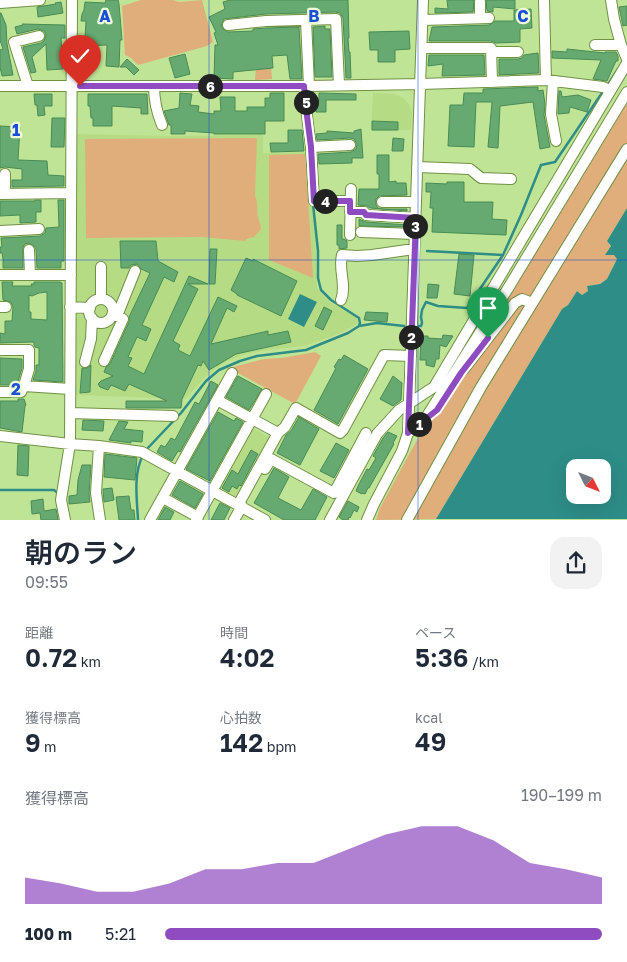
<!DOCTYPE html>
<html lang="ja">
<head>
<meta charset="utf-8">
<style>
  :root { --surface:#fff; --page:#f2f2f3; --text:#1f2937; --muted:#747a83; --accent:#8f4cc0 }
  body { margin:0; font-family:"Golos Text","Noto Sans JP",sans-serif; background:var(--page); color:var(--text); height:100vh; display:flex; flex-direction:column; font-size:19px; white-space:nowrap }
  * { box-sizing:border-box; margin:0 }
  p { font-size:16px; color:var(--muted) }
  .icon { flex:none; width:28px; height:28px; fill:none; stroke:currentColor; stroke-width:2; stroke-linecap:round; stroke-linejoin:round }
  .map { position:relative; height:520px; overflow:hidden }
  .sheet { display:flex; flex-direction:column; background:var(--surface); flex:1 }
  .sheet>* { flex:none }
  .needle { width:32px; rotate:132deg }
  .controls { position:absolute; left:566px; top:459px; display:grid; gap:10px }
  .controls a { display:grid; place-items:center; width:45px; height:45px; border-radius:10px; background:var(--surface); box-shadow:0 5px 20px #0002; font-size:25px }
  .pin { position:absolute; display:grid; place-items:center; width:42px; height:42px; color:#fff; margin:-51px -21px; border-radius:50% 50% 50% 0; rotate:-45deg; box-shadow:0 0 5px #0007 }
  .pin .icon { rotate:45deg }
  .km { position:absolute; width:25px; height:25px; margin:-12px; border-radius:50%; background:#222; color:#fff; font-size:14px; line-height:25px; text-align:center }
  .round { display:grid; place-items:center; flex:none; width:52px; height:52px; border-radius:15px; background:var(--page) }
  .summary { display:flex; align-items:center; justify-content:space-between; height:85px; padding:0 25px }
  h1 { font-size:28px; font-weight:600; line-height:38px }
  .figures { display:grid; grid-template-columns:repeat(3,1fr); gap:8px; height:85px; padding:5px 25px }
  .figures div { display:grid; align-content:center }
  .figures b { font-size:25px; font-weight:600 }
  .figures small { font-size:14px; font-weight:400 }
  .figures p { font-size:14px }
  .chart { height:140px; padding:10px 25px }
  .chart p { display:flex; justify-content:space-between }
  .chart svg { width:100%; height:90px; margin-top:5px; fill:var(--accent); opacity:.7 }
  ul { padding:0 25px; list-style:none; font-size:16px }
  li { display:grid; grid-template-columns:80px 60px 1fr; align-items:center; height:38px }
  li i { height:12px; border-radius:6px; background:var(--accent) }
  .map>svg:first-child { display:block }
  .built { fill:#b5dc85 }
  .green { fill:#dfae7a }
  .water { fill:#2e8d87; fill-rule:evenodd }
  .lines { fill:none; stroke-linecap:round; stroke-linejoin:round }
  .stream { stroke:#2e8d87; stroke-width:2.5 }
  .building { fill:#66aa71; stroke:#488c54; fill-rule:evenodd }
  .minor-casing { stroke:#719146; stroke-width:12 }
  .minor { stroke:#fff; stroke-width:10 }
  .route-casing { stroke:#fff; stroke-width:10 }
  .route { stroke:#8f4cc0; stroke-width:6 }
  .grid { fill:none; stroke:#1d4ed8; stroke-width:1; stroke-opacity:0.55 }
  .grid-label { font-size:16px; text-anchor:middle; font-weight:bold; fill:#1d4ed8; stroke:#ecfed7; stroke-width:4.5; stroke-linejoin:round; paint-order:stroke }
</style>
</head>
<body>
<div class="map">
<svg width="627" height="520" viewBox="0 0 627 520">
  <rect width="100%" height="100%" fill="#c0e495"/>
  <path class="built" d="M373,93L394,94L402,97L408,103L412,112L411,130L371,131Z
    M76,134L170,136L263,135V153L307,152L315,228L317,287L321,293L330,302L357,318L359,323L339,334L304,346L268,350L247,354L225,362L206,376L185,399L75,395Z
    M251,427L272,439L239,499L218,488Z"/>
  <path class="green" d="M141,0H173L179,2L202,0L213,42L207,46L138,65L131,58L125,55L122,6Z
    M271,66L272,79L255,80L256,67Z
    M627,96V208L607,241C612,247 612,253 617,258L607,279L600,284L587,286L588,291L582,295L577,291L568,305L562,309L436,519L376,520L380,508L430,416Z
    M257,138L255,196C259,203 256,210 258,217C259,222 261,224 261,229L254,237L246,239V241L202,237L86,238L85,139Z
    M305,154L313,278L269,260V155Z
    M315,352L321,356L295,404L229,368L264,359L282,358Z"/>
  <path class="water" d="M627,208V519H436L562,309L568,305L577,291L582,295L588,291L587,286L600,284L607,279L617,259L614,255H605L611,246L607,241ZM575,468H602V495H575Z
    M300,294L317,302L304,327L288,319Z"/>
  <g class="lines">
    <path class="stream" d="M607,86L618,69
      M313,204L318,251V278L321,290L331,300L359,318L360,323L359,326
      M427,251L503,255L521,215L541,165L555,162L604,90
      M419,326H421L422,323L421,317L422,310L426,302L438,306L467,308L503,255
      M146,450L181,413L206,381L219,370L240,361L257,356L306,350L348,333L359,326L377,323L404,326
      M0,490H54L58,493
      M138,520C137,499 133,474 143,455"/>
  </g>
  <path class="building" d="M106,0H118L119,4L122,40H120L119,67L106,66L107,45L81,46V37H85L86,21H81L82,14L84,10L85,2L105,3Z
    M230,0H348L349,38H348L349,52H350L351,78H346L343,18L340,13L336,12L266,14L224,19L222,23L221,26L223,29L228,32L253,31V29L266,28L299,27L302,79H290L287,55L272,56L273,68L233,72V79L214,78L215,45H218L214,33L216,32L209,17L225,9L223,2Z
    M447,0H474L473,12L435,13V8L448,9Z
    M486,0H515V9L493,7V12L487,11Z
    M61,2L63,13L38,17L37,7L56,4L55,3Z
    M627,6V25L623,26L619,7Z
    M531,9L532,28L520,29V42L496,43L491,41H429L432,27L489,25L495,21H514V10Z
    M0,13H1L6,25L7,44L13,75L2,76L0,67V50L3,49L0,40Z
    M22,24L65,25V38H61L63,69L47,70L46,44L32,57L36,72L31,73L23,47L41,43L44,41L46,35L44,31L38,29L17,34L15,27L23,25Z
    M325,26V29H330L332,77H315L313,27Z
    M409,31L410,49L395,50V62H378V50H370L369,32Z
    M567,49L605,53V52H616L618,56V61H616L607,81L593,79L601,60L552,58V51L567,52Z
    M538,53L539,73L499,75V59H518L522,58L524,55Z
    M185,54L190,74L175,78L169,58Z
    M429,55H484L485,75L442,76L443,64L428,66Z
    M127,59L139,70L134,75L126,67H120Z
    M538,87V91L543,90L545,104L544,115L550,147L540,149L533,102L500,106L498,148L488,147L492,102H476L474,147L448,146L450,105H463L464,93H483V89Z
    M559,91H561L562,97L578,95L591,100L587,112L570,107L569,113L558,114Z
    M180,93L192,94L190,105L199,106L198,112L214,114V111H221L220,97H235V111H247V107H265V98H270V93H284V121H265V134H214V133L185,131V134H171V125H169L164,111L179,108Z
    M319,93L356,94V100H326V112H316L315,101H319Z
    M34,94H52V106H44L45,115L38,116L37,105H35Z
    M88,94H147L148,114H141V108L112,106V126H93V118H91L90,106H88Z
    M52,118H65L64,147H51Z
    M372,121L398,122V130H372Z
    M0,126L20,127L18,160L47,161L48,175L64,176V186L12,187V180H22V169L5,167L0,168Z
    M361,129L363,158H352V163L319,164L318,154L351,152L356,149L357,144L354,139L350,138L317,140L316,134L327,133V131L354,133V131Z
    M288,130H302L304,151L271,152L270,143H288Z
    M393,138L404,139L403,151H392Z
    M377,155H389V182L396,181V183H406L407,195L379,196L376,199V205L378,208L382,209H407V211L370,208L367,206L358,205L359,189H379V174H377Z
    M447,182H464V202H493L492,219L507,220L506,235L432,232L433,208H430L431,192H426V183L447,184Z
    M35,200H41V212H36V222L20,223V215L0,216V201H35Z
    M58,200H64V261H61V268H37L36,249L34,246L29,243L25,244L23,247V268H3V259L2,253H0V247H2L1,238L40,236L45,233L46,228L59,227Z
    M359,219L366,222L408,225V227L359,226Z
    M337,225H342V239H344L347,241V248L339,249V245H337Z
    M120,241H156L158,261L178,272L174,282L164,277L142,325L151,329L146,341L137,337L128,357L132,358L128,366L144,374L189,276L208,284H188L198,289L173,341L180,345L178,350L190,356L218,297L237,306L234,312L227,308L211,344L268,331V335L288,331L291,342L236,354L209,370L203,361L201,366L198,365L182,399L181,408H126V401H167L129,384L125,391L111,385L108,390L100,387L98,384L101,381L113,376L104,372L106,367L110,364L129,322V317L150,273L141,269L137,264L131,265L129,268H121Z
    M210,249H217L215,284H209Z
    M459,254L474,255L470,296L454,294Z
    M246,258L253,261V259L297,281L281,316L237,295V294L231,290Z
    M2,282H13L12,286H32L31,284H34V282H60L62,283L63,382L33,380L36,371V365H39V348L35,347L34,345V342L0,343V333L5,334V321H12L13,307L11,302L3,300ZM47,292V320L31,319V312H29V295L32,296L39,293Z
    M428,284L439,285L437,298H427Z
    M324,307L332,311L323,330L315,326Z
    M366,312L388,313L387,322L364,320Z
    M443,335L453,336L446,347L440,345L439,359H436L434,367L426,365V360H420L421,336H428V338L442,339Z
    M344,355L368,369L338,424L314,410L336,368L334,367L339,359L341,360Z
    M0,358L22,359V368L17,385H0Z
    M91,365L90,392L80,393L82,368H87Z
    M238,376L262,389L249,410L226,397Z
    M393,376L402,383L401,400L393,406L380,399Z
    M211,381L218,385L180,452L178,451L172,461L157,452L161,445L165,447L171,438L175,440L195,402L199,404Z
    M18,399H24L26,405L25,406L22,432L0,428V401H18Z
    M218,412L234,421L236,418L243,422L210,481L186,469Z
    M299,417L319,429L300,465L277,453L286,435L291,431Z
    M83,420L104,421L103,431L82,430Z
    M119,421L128,422L124,429L143,431L142,442L131,441V443L109,440Z
    M388,432L397,436L393,443L394,444L369,488H368L365,494L362,493V494L356,491L359,484L367,469L369,470L376,458L373,456L383,438Z
    M336,443L349,450L334,478L320,471Z
    M18,445L29,446L28,476L17,475Z
    M251,450L258,454L241,486L239,485L237,489L232,486L229,492L222,488L232,470L238,474Z
    M105,454L137,458L135,480L104,477Z
    M82,465H91L89,493L90,502L69,504V496L77,495L78,480Z
    M274,468L289,477L278,498L301,510L313,489L327,497L315,520H284L254,503Z
    M180,481L203,494L195,508L172,495Z
    M112,488L114,500L104,502L103,489Z
    M129,496L131,510H134L135,520H119L116,497Z
    M43,499L44,511L56,509L58,520H41L40,513L32,514L31,501Z
    M348,501L359,507L357,512L354,510L350,518L349,517L348,520H343L339,517Z
    M220,503L230,508L224,520H211Z
    M165,507L174,512L170,520H158Z"/>
  <g class="lines">
    <defs>
      <path id="minor" d="M544,0L546,80
        M611,0L614,19L621,45L627,59
        M0,3L40,0
        M480,18V2
        M306,20L309,86
        M423,20L489,18
        M228,25L266,21L336,19L339,85
        M595,45H621
        M422,48H491L492,82
        M491,52H518
        M553,81L551,114L556,141
        M0,86H309L420,84L546,80L603,87L610,90
        M28,86L14,42L39,36
        M154,86C154,100 157,113 162,125
        M305,86L307,116L311,147L314,201H350
        M311,147L350,145
        M417,167L470,169L481,178L511,179
        M0,194L71,193
        M5,194V174
        M382,202H416
        M350,212H364L366,215L415,218
        M0,231L39,229
        M361,232L415,234
        M350,235L351,189
        M29,250L30,275
        M0,275H71
        M101,299V267
        M89 311a12 12 0 1 1 24 0a12 12 0 1 1-24 0Z
        M341,300C347,286 338,269 342,255L357,256L372,255L414,249
        M0,307H6
        M70,307L90,308
        M117,316L135,271
        M0,350H29V369L24,386
        M104,361L123,319L113,314
        M85,362L91,339L92,318
        M464,369L515,303L522,299L532,303
        M0,392H21L24,386L70,389
        M217,400L278,433
        M70,413L173,416
        M408,433L427,416L507,290L627,92
        M0,436L70,444L99,446L142,452L265,520
        M99,446L96,493L100,520
        M265,469L271,459L334,493L366,433
        M163,498L198,517
        M238,505L278,433L285,427L296,408L340,433L343,430L384,355L411,356
        M65,520L61,500L70,444L72,0
        M150,520L232,373
        M196,520L266,394
        M234,520L242,506
        M330,520L377,434L399,410L434,387L627,63
        M367,520L374,504L402,451L408,433L423,0
        M407,520L481,387L627,149"/>
    </defs>
    <use href="#minor" class="minor-casing"/>
    <use href="#minor" class="minor"/>
  </g>
  <g class="lines">
    <defs>
      <path id="route" d="M80,86H304L307,116L311,147L314,201H350V212H364L366,215L416,218L408,433L437,410L461,373L488,338"/>
    </defs>
    <use href="#route" class="route-casing"/>
    <use href="#route" class="route"/>
  </g>
  <path class="grid" d="M209,0V520M418,0V520M0,260H627"/>
  <g class="grid-label">
    <text x="105" y="22">A</text>
    <text x="314" y="22">B</text>
    <text x="523" y="22">C</text>
    <text x="16" y="136">1</text>
    <text x="16" y="395">2</text>
  </g>
</svg>
<div class="controls">
<a><svg class="needle" viewBox="-14 -14 28 28"><path d="M0-13l5 13h-10z" fill="#e53935"/><path d="M0 13l5-13h-10z" fill="#747a83"/></svg></a>
</div>
<div class="pin" style="left:488px;top:338px;background:#1e9e55"><svg class="icon" aria-label="arrive" viewBox="0 0 24 24"><path d="M6 21V4h12l-3 4 3 4H6"/></svg></div>
<div class="pin" style="left:80px;top:86px;background:#d93025"><svg class="icon" aria-label="check" viewBox="0 0 24 24"><path d="M5 12l5 5 9-10"/></svg></div>
<b class="km" style="left:419px;top:424px">1</b>
<b class="km" style="left:411px;top:337px">2</b>
<b class="km" style="left:415px;top:226px">3</b>
<b class="km" style="left:325px;top:201px">4</b>
<b class="km" style="left:306px;top:102px">5</b>
<b class="km" style="left:210px;top:86px">6</b>
</div>
<section class="sheet">
<div class="summary"><div><h1>朝のラン</h1><p>09:55</p></div><a class="round"><svg class="icon" aria-label="share" viewBox="0 0 24 24"><path d="M12 15V3M7 8l5-5 5 5M5 13v7h14v-7"/></svg></a></div>
<div class="figures">
<div><p>距離</p><b>0.72<small> km</small></b></div>
<div><p>時間</p><b>4:02</b></div>
<div><p>ペース</p><b>5:36<small> /km</small></b></div>
</div>
<div class="figures">
<div><p>獲得標高</p><b>9<small> m</small></b></div>
<div><p>心拍数</p><b>142<small> bpm</small></b></div>
<div><p>kcal</p><b>49</b></div>
</div>
<div class="chart"><p><span>獲得標高</span>190–199 m</p>
<svg viewBox="0 0 160 44" preserveAspectRatio="none"><path d="M0 44V31L10 34L20 38L30 38L40 34L50 27L60 27L70 24L80 24L90 17L100 10L110 6L120 6L130 13L140 24L150 27L160 31V44z"/></svg>
</div>
<ul>
<li><b>100 m</b>5:21<i style="width:100%"></i></li>
</ul>
</section>
</body>
</html>
